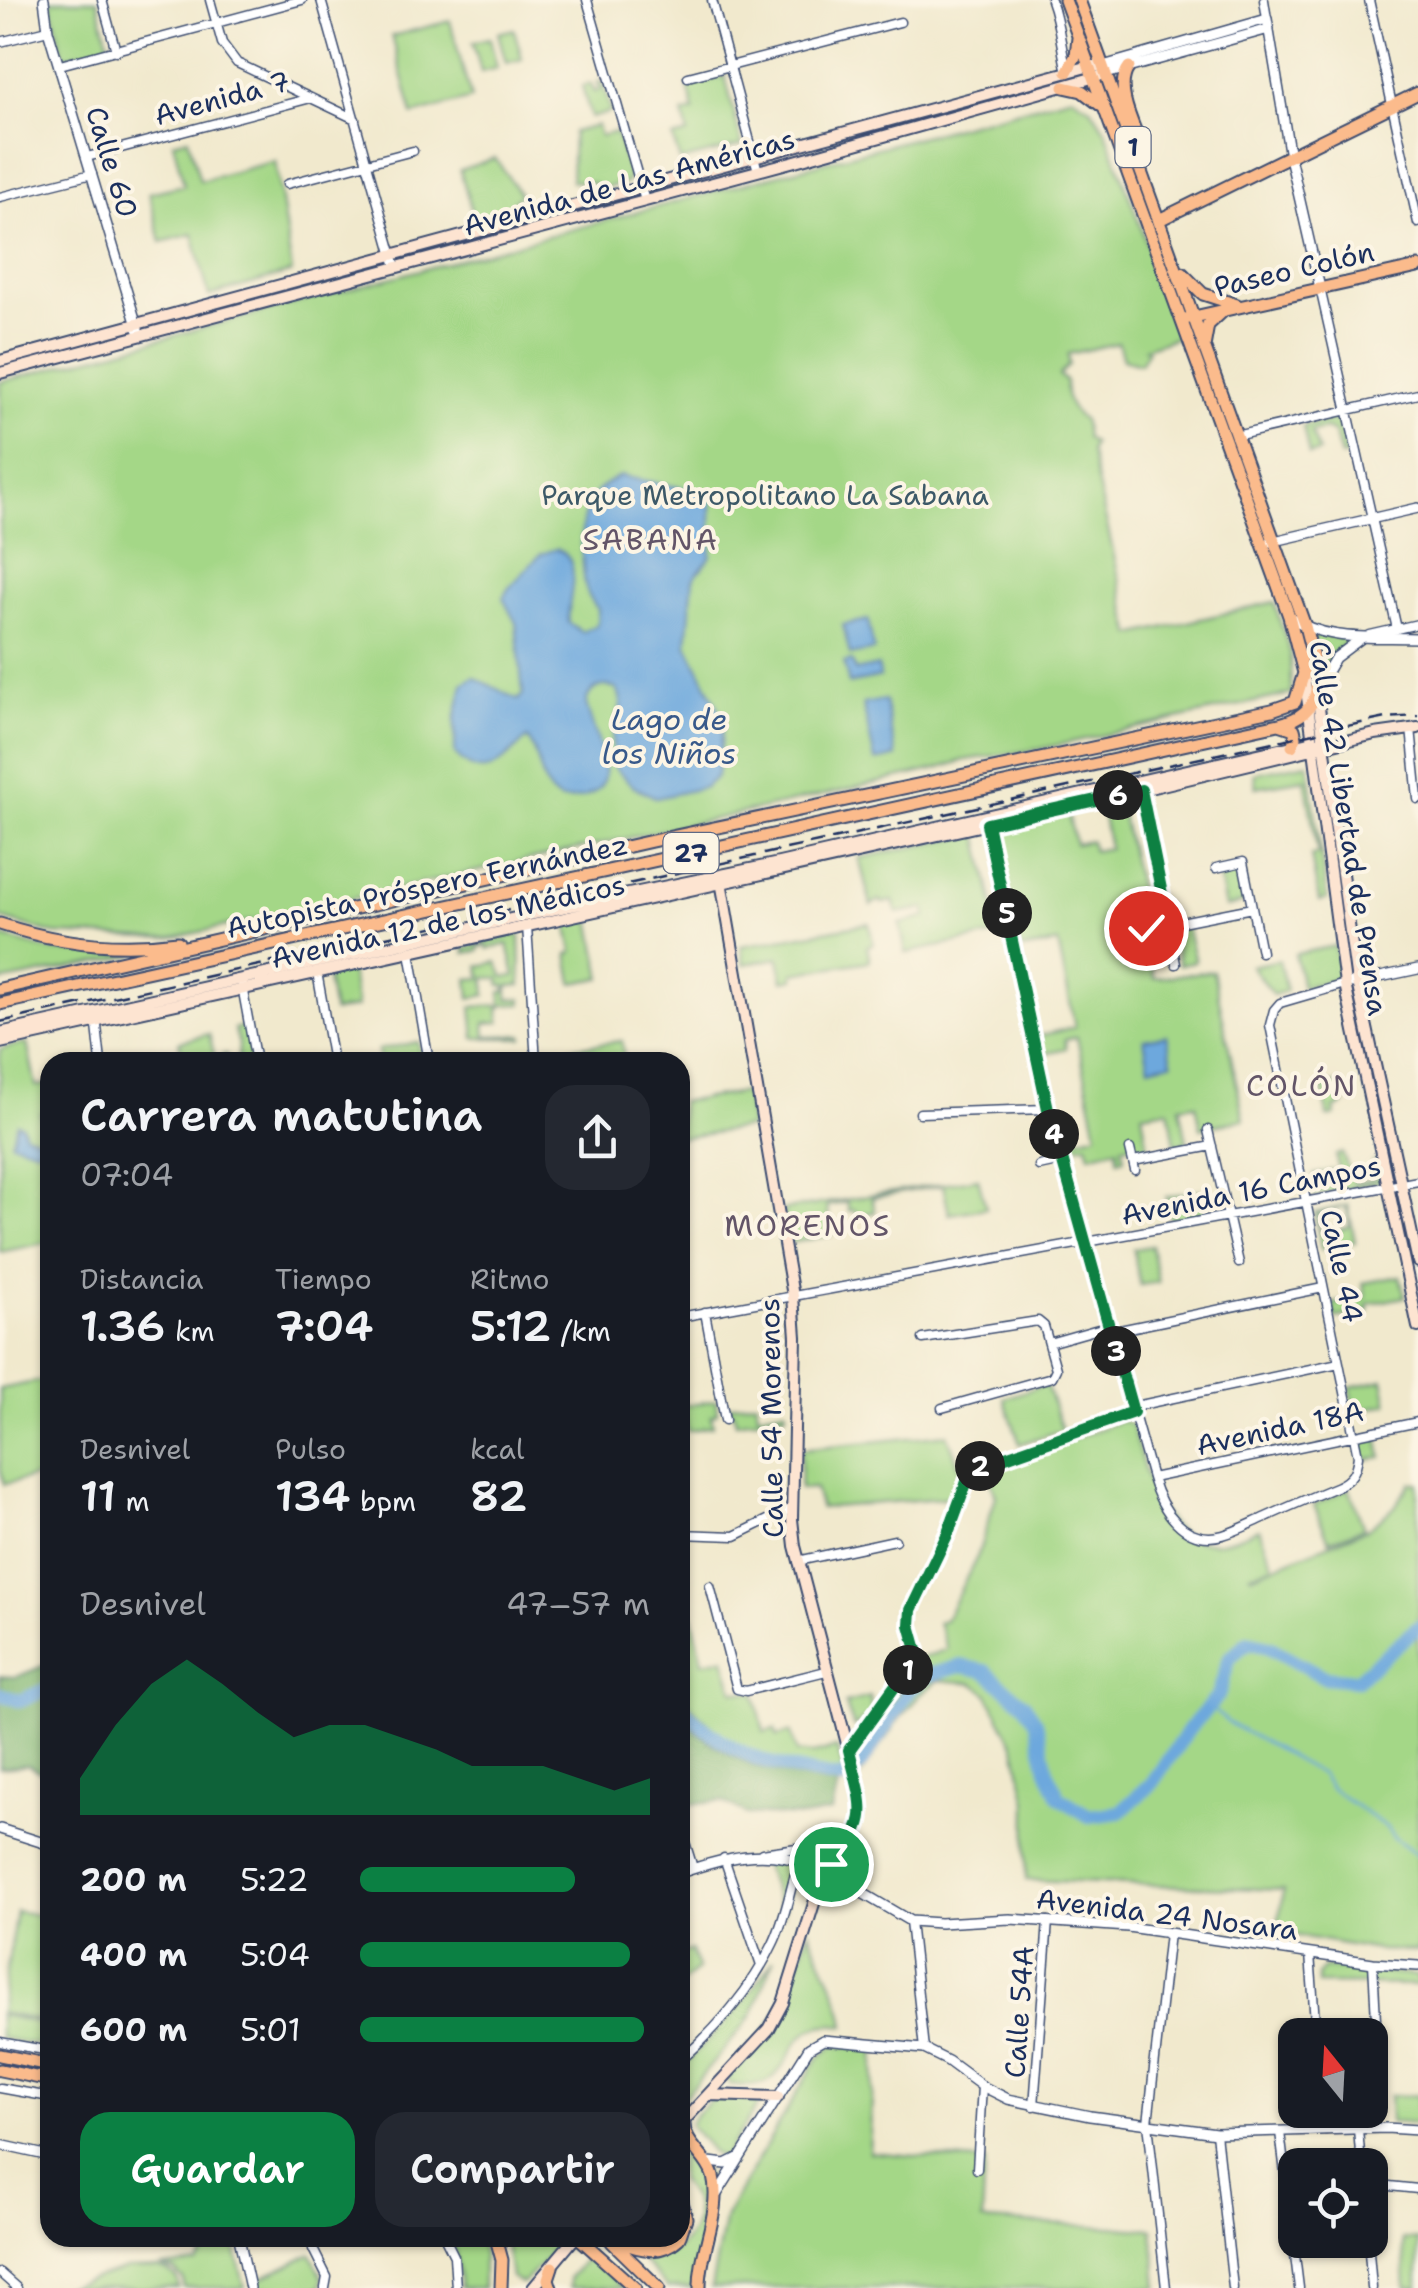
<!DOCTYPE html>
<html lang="es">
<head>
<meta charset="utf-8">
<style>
  :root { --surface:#171b24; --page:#242831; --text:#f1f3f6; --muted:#9ea1a6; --accent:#0b8043 }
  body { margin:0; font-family:"Shantell Sans",sans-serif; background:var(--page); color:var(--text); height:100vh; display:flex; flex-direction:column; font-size:38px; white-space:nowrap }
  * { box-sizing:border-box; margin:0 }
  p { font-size:32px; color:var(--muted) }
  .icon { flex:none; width:55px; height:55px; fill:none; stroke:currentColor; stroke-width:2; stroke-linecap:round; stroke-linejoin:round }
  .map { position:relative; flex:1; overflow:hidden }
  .details { position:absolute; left:40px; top:1052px; width:650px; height:1195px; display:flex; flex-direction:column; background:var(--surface); border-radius:30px; box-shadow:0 2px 8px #0004 }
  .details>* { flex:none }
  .needle { width:65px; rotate:342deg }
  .fabs { position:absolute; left:1278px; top:2018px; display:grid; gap:20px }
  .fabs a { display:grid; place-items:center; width:110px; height:110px; border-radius:20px; background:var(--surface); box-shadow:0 2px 8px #0004; font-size:50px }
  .pin { position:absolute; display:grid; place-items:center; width:85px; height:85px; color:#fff; margin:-42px; border:5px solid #fff; border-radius:50%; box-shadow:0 2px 10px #0007 }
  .km { position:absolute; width:50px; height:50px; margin:-25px; border-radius:50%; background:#222; color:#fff; font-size:28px; line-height:50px; text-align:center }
  .round { display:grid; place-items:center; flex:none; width:105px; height:105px; border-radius:30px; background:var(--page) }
  .headline { display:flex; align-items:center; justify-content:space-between; height:170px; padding:0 40px }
  h1 { font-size:45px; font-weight:600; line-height:75px }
  .stats { display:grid; grid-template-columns:repeat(3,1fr); gap:15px; height:170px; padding:10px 40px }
  .stats div { display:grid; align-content:center }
  .stats b { font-size:42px; font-weight:600 }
  .stats small { font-size:28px; font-weight:400 }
  .stats p { font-size:28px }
  .chart { height:280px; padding:20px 40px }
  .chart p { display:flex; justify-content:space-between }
  .chart svg { width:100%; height:180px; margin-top:10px; fill:var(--accent); opacity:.7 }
  .button { display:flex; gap:20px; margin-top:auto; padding:20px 40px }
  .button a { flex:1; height:115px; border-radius:30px; background:var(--accent); color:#fff; font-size:40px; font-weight:600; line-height:115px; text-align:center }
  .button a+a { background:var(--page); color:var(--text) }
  ul { padding:0 40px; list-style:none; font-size:32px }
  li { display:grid; grid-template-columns:160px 120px 1fr; align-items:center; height:75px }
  li i { height:25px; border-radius:12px; background:var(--accent) }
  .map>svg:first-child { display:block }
  .green { fill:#a4d787; stroke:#608372; stroke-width:2.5; fill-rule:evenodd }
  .forest { fill:#83b874; stroke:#4f7469; stroke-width:2.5 }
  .water { fill:#6da8dd; stroke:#446c9e; stroke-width:2.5 }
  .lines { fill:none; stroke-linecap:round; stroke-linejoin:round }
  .stream { stroke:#6da8dd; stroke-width:2.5 }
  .river { stroke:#6da8dd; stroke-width:14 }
  .minor-casing { stroke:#3b4b6f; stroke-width:11 }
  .tertiary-casing { stroke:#3b4b6f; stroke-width:12 }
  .secondary-casing { stroke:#3b4b6f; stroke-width:14 }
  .trunk-casing { stroke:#3b4b6f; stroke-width:15 }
  .minor { stroke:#fff; stroke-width:8 }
  .tertiary { stroke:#fff; stroke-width:9 }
  .secondary { stroke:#fde4d1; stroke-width:10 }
  .trunk { stroke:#fbbb8c; stroke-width:11 }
  .rail { stroke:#1b2f5e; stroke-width:2.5; stroke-dasharray:15 8; stroke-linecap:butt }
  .tertiary-bridge-casing { stroke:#3b4b6f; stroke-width:12; stroke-linecap:butt }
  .tertiary-bridge { stroke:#fff; stroke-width:9 }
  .route-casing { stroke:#fff; stroke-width:20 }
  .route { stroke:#0b8043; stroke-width:12 }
  .labels { text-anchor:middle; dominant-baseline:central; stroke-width:8; stroke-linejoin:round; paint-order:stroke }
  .shield { fill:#fcf5e5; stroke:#5e6a86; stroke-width:2.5 }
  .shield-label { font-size:25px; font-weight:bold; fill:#1b2f5e }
  .street-label { font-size:28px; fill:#1b2f5e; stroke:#fcf5e5 }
  .park-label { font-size:28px; fill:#3d5968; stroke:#fcf5e5 }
  .neighbourhood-label { font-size:30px; letter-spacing:2.5px; fill:#635568; stroke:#fcf5e5 }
  .water-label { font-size:30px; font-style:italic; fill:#38598a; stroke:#fcf5e5 }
</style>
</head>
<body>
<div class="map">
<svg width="1418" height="2288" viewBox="0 0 1418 2288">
  <rect width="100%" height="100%" fill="#fcf5e5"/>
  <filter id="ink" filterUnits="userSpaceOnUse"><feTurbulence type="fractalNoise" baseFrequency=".01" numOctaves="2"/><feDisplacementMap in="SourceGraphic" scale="20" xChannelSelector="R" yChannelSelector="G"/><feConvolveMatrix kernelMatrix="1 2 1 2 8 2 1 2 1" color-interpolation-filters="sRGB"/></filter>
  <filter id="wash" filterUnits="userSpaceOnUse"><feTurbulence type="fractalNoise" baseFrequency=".0048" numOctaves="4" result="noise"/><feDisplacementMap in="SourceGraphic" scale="40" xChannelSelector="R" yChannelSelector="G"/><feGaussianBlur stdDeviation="2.25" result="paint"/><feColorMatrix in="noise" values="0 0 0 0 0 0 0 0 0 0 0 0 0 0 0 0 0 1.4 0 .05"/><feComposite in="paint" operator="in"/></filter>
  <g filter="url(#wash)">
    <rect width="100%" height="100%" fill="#f1e9cd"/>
    <path class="green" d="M50,0H97L109,46L64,57Z
      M450,21L471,99L413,115L392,36Z
      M514,29L522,59L506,63L498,33Z
      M490,38L497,68L481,72L473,42Z
      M725,76L742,145L680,161L673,138L688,134L683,114L694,111L688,86Z
      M602,81L611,112L591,118L582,86L591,84L594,92L600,90L598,82Z
      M1072,96L1091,108L1106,131L1180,336L1145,348L1148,350L1140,364L1123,359L1118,343L1068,354L1069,365L1059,375L1066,382C1064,400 1071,410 1084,422L1086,438L1093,444L1090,450L1132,635L1274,602L1290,652L1291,694L1040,749L965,760L937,769L819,796L168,939L54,934L0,918V382Z
      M597,126L600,136L616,132L629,175L627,183L603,188L592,183L571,181L573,132Z
      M188,138L200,181L275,161L292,272L209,296L193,234L161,242L149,193L184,185L173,142Z
      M495,158L520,194L500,217L475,222L460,170Z
      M1337,419L1348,455L1341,456L1334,433L1326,429L1311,432L1319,452L1309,455L1303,426Z
      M1313,634L1352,639L1333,654L1319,671Z
      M1308,763L1327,899L1319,901L1311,856L1318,854L1305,779L1256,787L1254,773Z
      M1119,802L1140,895L1138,896L1154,978L1213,971L1244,1119L1201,1128L1196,1104L1180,1106L1187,1142L1175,1144L1169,1109L1142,1113L1148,1149L1141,1150L1136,1144L1122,1146L1124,1159L1118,1160L1117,1148L1090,1155L1087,1144L1064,1148L1063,1142L1097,1133L1077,1037L1065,1040L1066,1048L1043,1054L1039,1036L1075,1027L1058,943L1020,950L995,829L1068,813L1075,844L1090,841L1093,851L1109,848L1101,806Z
      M978,834L1000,934L906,953L900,924L926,917L925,908L897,913L893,901L882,903L880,900L871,905L859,858Z
      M1241,868L1248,902L1225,907L1218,873Z
      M591,918L602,978L573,983L568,954L573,952L567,923Z
      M869,923L873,944L867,946L870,961L794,973V979L783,981L779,958L744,964L741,946Z
      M1186,927L1195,961L1179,965L1172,930Z
      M517,934L520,937L521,985L508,986V999H522V1004L504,1005L499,1009L500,1022L485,1023L486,1036L523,1035V1038H475L472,1007L501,1005V992L506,991V986L500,985V978H485L486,995L470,998L468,979L482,978L479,966L497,962L504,977L515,976L508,944L488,949L486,945L479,947V951L465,953V948Z
      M0,936L52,951L137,955L0,982Z
      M1335,946L1342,979L1302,987L1295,954Z
      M1279,960L1286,991L1273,995L1251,966Z
      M350,970L357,1007L333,1012L327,979L329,975Z
      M246,1026L251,1053L248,1062H223L221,1056L226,1054L229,1061L238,1059L239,1044L234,1029Z
      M209,1034L216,1062H184L179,1042Z
      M622,1041L624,1058L571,1062L569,1048Z
      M418,1042L421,1056L380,1062L378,1050Z
      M27,1043L36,1086L50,1084V1111L40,1113L43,1132H50V1242L0,1252V1049Z
      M1340,1083L1345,1104L1334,1109L1335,1115L1328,1117L1323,1087Z
      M746,1092L751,1127L680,1138V1102Z
      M1342,1153L1354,1183L1376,1178L1372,1162L1380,1160L1383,1181L1312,1196L1308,1184L1316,1182L1314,1175L1338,1169L1336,1155Z
      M978,1178L986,1208L949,1214L943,1185L872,1198L875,1212L857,1215L855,1210L849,1211L847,1202L827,1206L832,1235L789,1243L783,1210Z
      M1200,1190L1205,1215L1171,1221L1166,1197Z
      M1348,1205L1355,1242L1321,1249L1315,1213ZM1346,1206L1350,1226L1328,1234L1326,1231L1320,1232L1319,1215Z
      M1151,1246L1158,1282L1140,1285L1133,1249Z
      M1400,1276L1405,1297L1368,1304L1369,1311L1335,1318L1332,1304L1366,1297L1363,1283Z
      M49,1379L50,1474L4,1484L0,1466V1389Z
      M1383,1380L1388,1404L1355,1411L1350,1387Z
      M1046,1384L1062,1430L1020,1444L1004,1398Z
      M716,1400L717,1413L711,1416L713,1426L688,1431L682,1406Z
      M756,1401L758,1414L785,1409L786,1414L736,1422L734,1414L727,1406Z
      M1122,1420L1132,1425C1145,1470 1157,1548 1220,1542C1233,1540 1247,1533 1259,1529L1274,1566L1250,1574L1251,1576L1367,1529L1394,1508L1411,1483H1418V1951L1377,1950L1277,1932L1283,1890L1026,1880L1027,1802L1015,1747L987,1693L972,1683L938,1680L920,1695L899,1719L861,1774L856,1747L922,1658L947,1649L938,1622L945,1620L978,1555L996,1496L988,1471Z
      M947,1434L961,1471L952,1497L820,1508L815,1488L800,1489L801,1449Z
      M1378,1437L1382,1457L1362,1460L1358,1442Z
      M1349,1488L1364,1528L1329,1541L1314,1505Z
      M680,1566L703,1662L724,1658L734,1691L755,1693L764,1732L775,1729L777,1736L791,1732L797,1752L813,1754L837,1748L845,1772C822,1780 761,1759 740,1746C718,1734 698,1713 680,1696Z
      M870,1697L872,1713L854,1727L845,1703Z
      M761,1856L795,1862L783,1914Z
      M16,1911L50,1917V2022L0,2013Z
      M809,1931C821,1962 841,1994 845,2026C771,2014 808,2099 729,2084L727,2079L758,2043L789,1993Z
      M691,1950L698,1969L680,1984V1954Z
      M774,1959L751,2017L680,2102V2069L741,2006Z
      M1324,1967L1418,1976V1985L1318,1984V1974Z
      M0,2015L45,2024L39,2045L0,2038Z
      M833,2046L875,2048L869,2152L985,2162L982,2221L1153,2229L1158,2288H711L725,2216L817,2059Z
      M1418,2095V2124L1390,2122L1389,2096Z
      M714,2097L761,2100L724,2158L714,2154L690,2125L694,2116Z
      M680,2146L695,2157L710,2180L696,2288H667L636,2253C666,2261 700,2243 695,2207C693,2195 683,2188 680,2179C677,2169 680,2155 680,2146Z
      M217,2238H233L245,2288H184V2280L174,2270L160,2267L197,2263Z
      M449,2238H479L483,2252V2288H461L455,2251Z
      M505,2238H565L522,2284L511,2277Z
      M1403,2239L1418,2240V2288H1406Z
      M311,2254L323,2278L321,2288H254L255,2281Z
      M588,2256L624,2288H569V2278Z
      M155,2268C167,2271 179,2273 179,2288H63L126,2269Z"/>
    <path class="forest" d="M50,1663V1777L28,1765L0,1768V1676L16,1677Z
      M680,1716C728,1765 773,1773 838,1785L832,1812L803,1817L747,1814L722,1801L680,1805Z"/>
    <path class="water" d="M620,476L703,492L711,502V556L693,579L687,644L724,720L717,776L705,787L657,798L634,787L614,767C613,755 611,743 614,731C617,714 627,705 616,689C602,682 589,688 586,703C595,745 634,799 561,800C537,789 543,757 527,738C503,760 485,787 455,754V720L463,684L474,677L518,700L523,694L516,623L503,598L508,589L541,554L556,549C587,561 565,598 569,623L582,632L597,625L598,609C584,592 585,586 583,565C579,527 580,494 620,476Z
      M868,620L874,650L850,655L843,625Z
      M852,661L855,671L878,666L880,677L849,684L844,663Z
      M885,700L896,757L875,761L863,704Z
      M1167,1035L1172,1062L1149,1067L1144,1039Z
      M17,1123L22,1125L25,1134L42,1139L38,1150L11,1142Z"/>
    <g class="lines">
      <path class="stream" d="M1209,1707L1229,1723L1321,1774L1330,1788L1386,1827L1393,1837L1418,1855"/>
      <path class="river" d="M0,1694L20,1701L50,1688
        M680,1706C730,1756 773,1768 842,1779L861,1764L908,1692L925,1676L961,1666L985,1671L1024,1704L1036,1722L1047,1770L1059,1797L1089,1816L1120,1812L1152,1783L1189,1729L1218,1696L1230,1657L1248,1642L1269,1647L1324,1677L1356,1680L1418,1627"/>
    </g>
  </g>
  <g filter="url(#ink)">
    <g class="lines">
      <defs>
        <path id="minor" d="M102,0L116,51
          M210,0L222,43L237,63L355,119
          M321,0L396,267
          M587,0L645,201
          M712,0L758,171
          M1051,0C1060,24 1061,48 1067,72
          M1264,0L1267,19
          M1369,0L1418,223
          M0,42L48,30
          M60,65L302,0
          M688,77L900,22
          M87,157L311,98
          M287,184L413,151
          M0,197L92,174
          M1320,288L1397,629
          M1235,436L1418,394
          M1370,635L1418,624
          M1411,728L1418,799
          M1141,790L1176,964
          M986,820L1048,1109L1152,1478C1161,1508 1183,1546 1223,1535C1237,1531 1252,1523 1266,1517C1290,1506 1314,1496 1338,1486C1352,1479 1356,1472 1358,1456L1270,1025L1274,1010L1280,1003L1345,984
          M1216,868L1243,862L1261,952
          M527,926L536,1062
          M1146,929L1252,908
          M410,952L429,1062
          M317,972L333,1062
          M242,986L256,1062
          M96,1017L101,1062
          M920,1113L1048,1109
          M1208,1130L1239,1263
          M1130,1149L1135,1170
          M1133,1161L1212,1146
          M1039,1166L1062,1161
          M705,1312L725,1420
          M680,1317L1418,1181
          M1110,1332L1323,1288
          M923,1339L1038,1321L1044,1326L1056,1369L1052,1377L942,1408
          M1049,1343L1109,1326
          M1131,1407L1339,1363
          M1152,1478L1418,1422
          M680,1534L735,1536L792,1508
          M798,1561L895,1540
          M710,1586L737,1689L746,1691L826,1671
          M849,1750L916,1657L910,1625L911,1610L939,1556L972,1471L1133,1412
          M680,1826L693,1868
          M762,1853L831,1843
          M724,1858L761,1966
          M910,1921L924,2049
          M1310,1954L1316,2035
          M1373,1963L1378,2058
          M0,2042L50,2051
          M680,2061C716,2030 752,1988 773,1944C786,1918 790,1888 799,1861
          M0,2088L50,2097
          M1034,2106L1048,1921
          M1324,2110L1326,2130
          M1358,2129L1361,2165
          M1280,2132L1299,2288
          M1216,2133L1233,2288
          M977,2169L982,2086
          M1370,2184L1418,2189
          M445,2238L454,2256L456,2288
          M1368,2240L1372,2288
          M313,2249L327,2277L325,2288
          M0,2273L17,2288
          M1166,2288L1148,2123L1169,1933"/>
        <path id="tertiary" d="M44,0L48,30L138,329
          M1103,66L1267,19L1290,157L1320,288
          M1106,74L1269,29
          M1270,542L1418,508
          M1289,616C1324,643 1376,636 1418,638
          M1318,687L1335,658L1363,637
          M1352,983L1418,969
          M0,1829L50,1845
          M680,1873C724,1858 764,1846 809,1865
          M842,1881L910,1921L940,1923L1010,1919L1128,1927L1373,1963L1418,1966
          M0,2145L50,2156
          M709,2162L726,2164L738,2158
          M717,2194L809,2048L823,2040L924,2049L948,2061L982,2086L1008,2099L1090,2116L1216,2133L1386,2128L1418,2130
          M239,2238L250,2288"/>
        <path id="secondary" d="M0,361L1090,66H1103
          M0,373L795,161L1099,76
          M1304,674L1345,984L1418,1327
          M1317,693L1357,982L1418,1262
          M0,1033L556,909L779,863L1315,741
          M0,1043L1141,790L1375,734L1418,728
          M709,2095L778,2097
          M680,2125L769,2029L783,2003L821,1881L856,1836L860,1825L863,1814L856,1778L795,1546L792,1519L796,1337L793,1296L721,881
          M533,2288L573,2240"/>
        <path id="trunk" d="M1129,67C1113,87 1134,126 1142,148
          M1067,72L1076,55L1078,38
          M1064,87L1082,91L1103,107
          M1159,220L1418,93
          M1182,273L1203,294L1237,305
          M1185,319L1418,267
          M1204,347L1208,325L1222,312
          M1279,724L1294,729L1296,737L1292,746
          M0,924C57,943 118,950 178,942
          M0,989L652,841L1272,710L1295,702L1304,673L1289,616L1065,0
          M0,1004C427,912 852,816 1279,724C1334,711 1315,668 1305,626L1079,0
          M0,2055L50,2065
          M0,2070L50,2080
          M684,2121C682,2144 707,2155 713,2176C722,2212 699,2251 700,2288
          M680,2193L686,2218L680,2236
          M496,2238L502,2260L501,2288
          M579,2238L635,2288
          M608,2238C634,2247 657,2259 679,2238
          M612,2242L659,2288
          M551,2288L548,2279L552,2267"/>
      </defs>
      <use href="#minor" class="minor-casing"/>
      <use href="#tertiary" class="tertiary-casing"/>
      <use href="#secondary" class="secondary-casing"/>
      <use href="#trunk" class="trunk-casing"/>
      <use href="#minor" class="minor"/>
      <use href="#tertiary" class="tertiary"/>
      <use href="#secondary" class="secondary"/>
      <use href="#trunk" class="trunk"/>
      <path class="rail" d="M0,1022L1323,731L1386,718L1418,716"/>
      <defs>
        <path id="tertiary-bridge" d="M809,1865L842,1881"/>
      </defs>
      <use href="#tertiary-bridge" class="tertiary-bridge-casing"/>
      <use href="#tertiary-bridge" class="tertiary-bridge"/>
    </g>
  </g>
  <g class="lines" filter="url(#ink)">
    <defs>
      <path id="route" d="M831,1864C875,1820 862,1806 849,1750L916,1657L917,1650L910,1625L911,1610L948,1533L969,1476L983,1465L1133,1412L1048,1109L987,824L1141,790L1168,924L1146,928"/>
    </defs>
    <use href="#route" class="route-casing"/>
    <use href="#route" class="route"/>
  </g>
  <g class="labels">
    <g class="shield">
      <rect x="1115.5" y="127" width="35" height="40" rx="8"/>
      <rect x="663.5" y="833" width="55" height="40" rx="8"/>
    </g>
    <g class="shield-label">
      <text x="1133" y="147">1</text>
      <text x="691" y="853">27</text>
    </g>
    <g class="street-label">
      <text transform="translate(222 98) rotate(-15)">Avenida 7</text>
      <text transform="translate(112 162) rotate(73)">Calle 60</text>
      <text transform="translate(629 182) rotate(-15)">Avenida de Las Américas</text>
      <text transform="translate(1294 269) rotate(-13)">Paseo Colón</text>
      <text transform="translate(1349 828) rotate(81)">Calle 42 Libertad de Prensa</text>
      <text transform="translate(427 886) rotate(-12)">Autopista Próspero Fernández</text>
      <text transform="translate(448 921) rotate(-12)">Avenida 12 de los Médicos</text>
      <text transform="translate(1251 1190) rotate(-11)">Avenida 16 Campos</text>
      <text transform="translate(1342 1266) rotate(78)">Calle 44</text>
      <text transform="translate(771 1418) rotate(-91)">Calle 54 Morenos</text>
      <text transform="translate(1280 1428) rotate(-12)">Avenida 18A</text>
      <text transform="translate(1167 1914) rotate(7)">Avenida 24 Nosara</text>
      <text transform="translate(1019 2012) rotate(-86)">Calle 54A</text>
    </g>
    <g class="park-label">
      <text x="765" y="495">Parque Metropolitano La Sabana</text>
    </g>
    <g class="neighbourhood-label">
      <text x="651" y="539">SABANA</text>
      <text x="1302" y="1085">COLÓN</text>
      <text x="808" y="1225">MORENOS</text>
    </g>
    <g class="water-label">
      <text x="669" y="719">Lago de<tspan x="669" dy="34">los Niños</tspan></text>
    </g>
  </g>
</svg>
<div class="fabs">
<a><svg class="needle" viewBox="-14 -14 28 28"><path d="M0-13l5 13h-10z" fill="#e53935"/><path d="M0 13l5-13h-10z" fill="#9ea1a6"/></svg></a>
<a><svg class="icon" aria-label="locate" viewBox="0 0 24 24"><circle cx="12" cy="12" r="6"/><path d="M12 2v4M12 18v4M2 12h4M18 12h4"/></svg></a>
</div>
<div class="pin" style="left:831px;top:1864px;background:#1e9e55"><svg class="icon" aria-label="arrive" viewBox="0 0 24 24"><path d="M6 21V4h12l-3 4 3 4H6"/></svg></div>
<div class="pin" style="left:1146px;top:928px;background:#d93025"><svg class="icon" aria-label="check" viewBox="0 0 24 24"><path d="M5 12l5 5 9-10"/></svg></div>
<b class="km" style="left:908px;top:1670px">1</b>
<b class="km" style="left:980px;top:1466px">2</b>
<b class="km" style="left:1116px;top:1351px">3</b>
<b class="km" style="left:1054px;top:1134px">4</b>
<b class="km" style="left:1007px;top:913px">5</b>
<b class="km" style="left:1118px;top:795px">6</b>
<section class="details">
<div class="headline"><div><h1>Carrera matutina</h1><p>07:04</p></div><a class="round"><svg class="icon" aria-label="share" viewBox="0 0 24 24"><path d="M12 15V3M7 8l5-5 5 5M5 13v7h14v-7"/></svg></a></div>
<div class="stats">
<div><p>Distancia</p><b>1.36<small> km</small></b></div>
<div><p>Tiempo</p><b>7:04</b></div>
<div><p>Ritmo</p><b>5:12<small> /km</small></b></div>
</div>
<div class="stats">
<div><p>Desnivel</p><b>11<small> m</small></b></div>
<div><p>Pulso</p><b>134<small> bpm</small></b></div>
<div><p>kcal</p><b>82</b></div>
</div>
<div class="chart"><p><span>Desnivel</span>47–57 m</p>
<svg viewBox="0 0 160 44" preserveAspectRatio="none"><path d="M0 44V35L10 22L20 12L30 6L40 12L50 19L60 25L70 22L80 22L90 25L100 28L110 32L120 32L130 32L140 35L150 38L160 35V44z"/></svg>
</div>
<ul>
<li><b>200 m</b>5:22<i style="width:74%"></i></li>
<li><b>400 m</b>5:04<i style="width:93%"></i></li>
<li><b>600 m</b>5:01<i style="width:98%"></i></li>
</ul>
<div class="button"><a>Guardar</a><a>Compartir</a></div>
</section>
</div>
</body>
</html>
